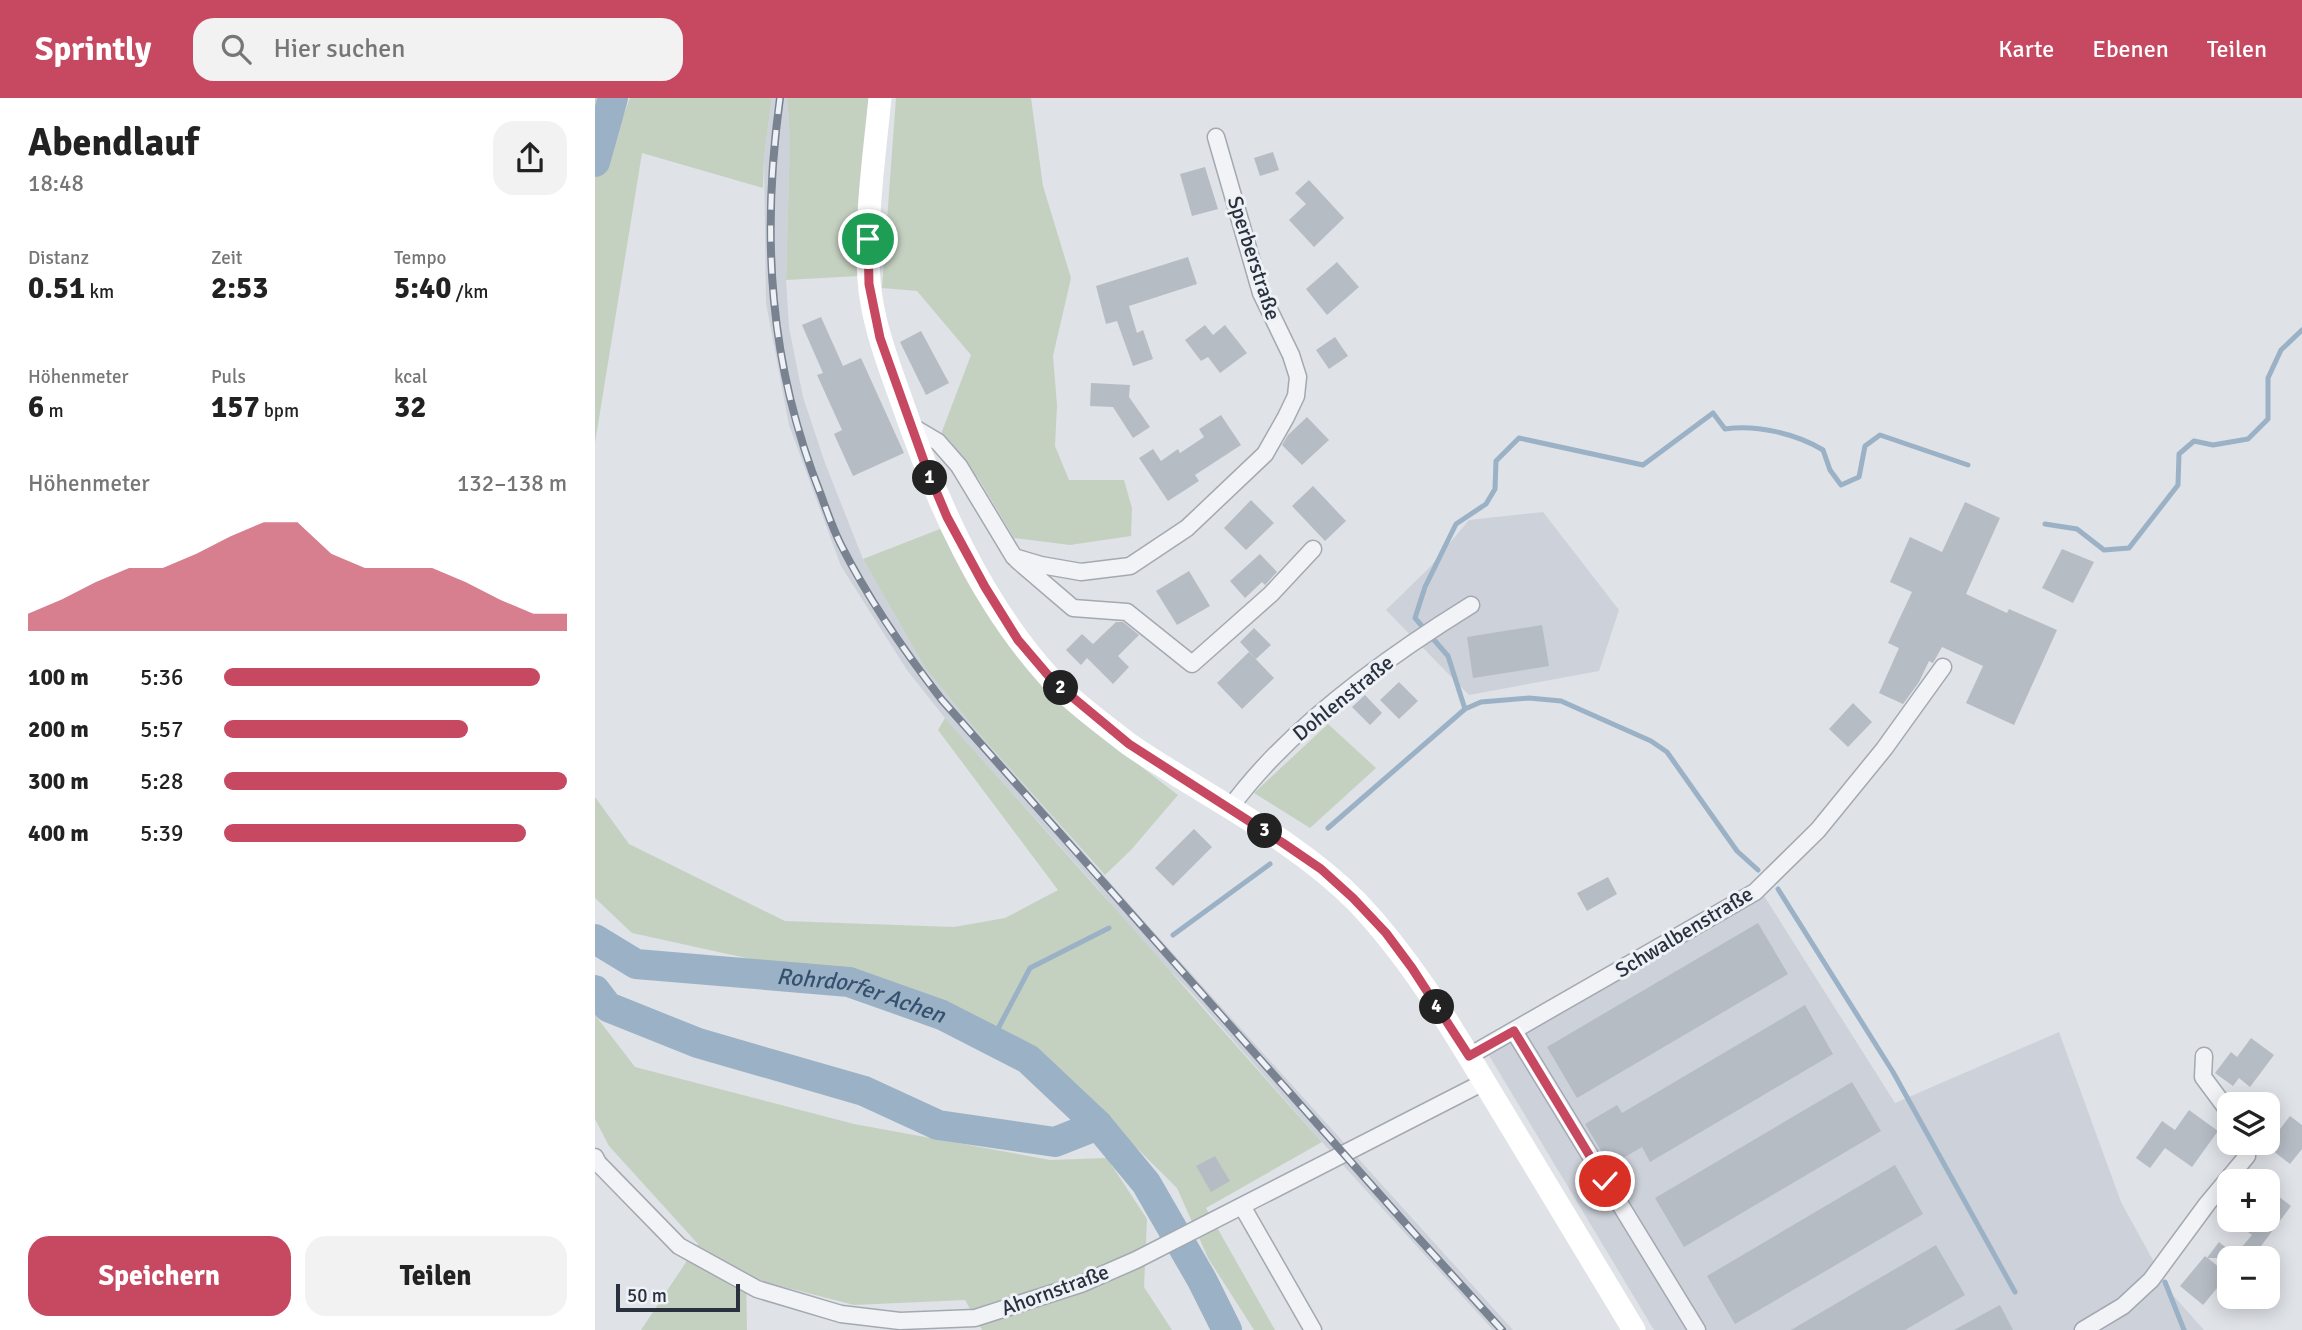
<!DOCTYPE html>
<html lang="de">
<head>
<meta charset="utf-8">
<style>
  :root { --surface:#fff; --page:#f2f2f2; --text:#222; --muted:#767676; --accent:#c74961 }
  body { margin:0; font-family:Signika,sans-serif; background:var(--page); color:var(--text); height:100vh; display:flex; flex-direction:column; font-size:26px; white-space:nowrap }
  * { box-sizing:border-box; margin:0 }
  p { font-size:23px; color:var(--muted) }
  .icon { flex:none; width:38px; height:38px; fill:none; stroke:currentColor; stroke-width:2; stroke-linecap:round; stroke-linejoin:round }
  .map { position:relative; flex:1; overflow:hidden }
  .sheet { display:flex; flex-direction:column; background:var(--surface); width:595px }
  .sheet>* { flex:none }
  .tools { position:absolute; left:1622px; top:994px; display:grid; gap:14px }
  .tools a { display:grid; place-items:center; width:63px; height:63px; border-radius:14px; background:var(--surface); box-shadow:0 4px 18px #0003; font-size:35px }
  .scale { position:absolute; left:21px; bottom:18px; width:124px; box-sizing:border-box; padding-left:7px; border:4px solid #28313d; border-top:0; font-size:19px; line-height:24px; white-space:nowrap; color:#28313d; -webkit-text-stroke:5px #eef1f5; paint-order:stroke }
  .pin { position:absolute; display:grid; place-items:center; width:60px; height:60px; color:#fff; margin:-30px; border:4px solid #fff; border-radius:50%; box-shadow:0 2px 7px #0007 }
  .km { position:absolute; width:35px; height:35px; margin:-18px; border-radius:50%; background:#222; color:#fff; font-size:19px; line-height:35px; text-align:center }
  .round { display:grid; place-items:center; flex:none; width:74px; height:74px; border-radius:21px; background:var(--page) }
  .head { display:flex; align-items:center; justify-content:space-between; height:119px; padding:0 28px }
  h1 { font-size:38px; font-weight:700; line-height:52px }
  .figures { display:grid; grid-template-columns:repeat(3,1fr); gap:10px; height:119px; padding:7px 28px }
  .figures div { display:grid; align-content:center }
  .figures b { font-size:30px; font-weight:700 }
  .figures small { font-size:19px; font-weight:400 }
  .figures p { font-size:19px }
  .chart { height:196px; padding:14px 28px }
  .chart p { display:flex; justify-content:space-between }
  .chart svg { width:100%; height:126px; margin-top:7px; fill:var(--accent); opacity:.7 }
  .cta { display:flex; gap:14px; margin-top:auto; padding:14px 28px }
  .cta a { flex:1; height:80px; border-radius:21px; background:var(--accent); color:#fff; font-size:28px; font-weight:700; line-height:80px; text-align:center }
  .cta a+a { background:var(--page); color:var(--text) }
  ul { padding:0 28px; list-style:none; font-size:23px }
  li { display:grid; grid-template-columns:112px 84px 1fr; align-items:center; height:52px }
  li i { height:18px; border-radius:9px; background:var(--accent) }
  header { display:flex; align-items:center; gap:42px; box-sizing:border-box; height:98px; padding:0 35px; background:var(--accent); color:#fff }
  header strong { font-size:33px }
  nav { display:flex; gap:38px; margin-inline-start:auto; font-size:24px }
  .search { width:490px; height:63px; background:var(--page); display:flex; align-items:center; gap:18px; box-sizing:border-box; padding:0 24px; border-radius:21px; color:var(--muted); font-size:26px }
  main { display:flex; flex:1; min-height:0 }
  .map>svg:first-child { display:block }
  .built { fill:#cdd1d9 }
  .green { fill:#c5d1c0 }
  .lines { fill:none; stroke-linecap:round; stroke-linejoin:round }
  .stream { stroke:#9bb1c6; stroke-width:5 }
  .river { stroke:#9bb1c6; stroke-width:30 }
  .building { fill:#b6bcc4 }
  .street-casing { stroke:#a4a9b1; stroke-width:19 }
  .street { stroke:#f1f3f6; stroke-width:16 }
  .secondary { stroke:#fff; stroke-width:23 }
  .rail-casing { stroke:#798290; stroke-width:8 }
  .rail { stroke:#eef1f5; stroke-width:5; stroke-dasharray:16; stroke-linecap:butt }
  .route-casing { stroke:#fff; stroke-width:14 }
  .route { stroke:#c74961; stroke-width:9 }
  .labels { text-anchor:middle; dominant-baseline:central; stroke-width:6; stroke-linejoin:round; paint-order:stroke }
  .street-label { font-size:21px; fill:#28313d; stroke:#eef1f5 }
  .water-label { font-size:23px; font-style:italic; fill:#35516f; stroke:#eef1f5 }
</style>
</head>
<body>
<header>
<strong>Sprintly</strong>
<div class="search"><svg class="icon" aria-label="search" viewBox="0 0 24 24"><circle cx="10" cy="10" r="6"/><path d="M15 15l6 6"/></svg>Hier suchen</div>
<nav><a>Karte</a><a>Ebenen</a><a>Teilen</a></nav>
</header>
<main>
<section class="sheet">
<div class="head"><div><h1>Abendlauf</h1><p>18:48</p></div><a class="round"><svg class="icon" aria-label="share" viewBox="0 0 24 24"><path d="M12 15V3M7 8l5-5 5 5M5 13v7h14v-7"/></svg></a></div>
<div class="figures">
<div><p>Distanz</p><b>0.51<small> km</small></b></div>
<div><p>Zeit</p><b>2:53</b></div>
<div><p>Tempo</p><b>5:40<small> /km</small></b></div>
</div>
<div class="figures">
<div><p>Höhenmeter</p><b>6<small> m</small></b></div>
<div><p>Puls</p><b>157<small> bpm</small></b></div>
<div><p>kcal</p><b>32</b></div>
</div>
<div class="chart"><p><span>Höhenmeter</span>132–138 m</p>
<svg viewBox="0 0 160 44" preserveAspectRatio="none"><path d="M0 44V38L10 33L20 27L30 22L40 22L50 17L60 11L70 6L80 6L90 17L100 22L110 22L120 22L130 27L140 33L150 38L160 38V44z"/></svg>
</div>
<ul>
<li><b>100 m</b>5:36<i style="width:92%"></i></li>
<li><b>200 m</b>5:57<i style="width:71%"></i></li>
<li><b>300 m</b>5:28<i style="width:100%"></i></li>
<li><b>400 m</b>5:39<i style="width:88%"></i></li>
</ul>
<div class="cta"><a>Speichern</a><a>Teilen</a></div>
</section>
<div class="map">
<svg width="1707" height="1232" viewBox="0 0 1707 1232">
  <rect width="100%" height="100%" fill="#dfe2e7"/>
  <path class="built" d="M177,0H192L195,41L191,182L194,230L208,299L230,365L268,461L330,570L386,638L556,831L918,1232H898L727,1044L595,893L545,842L500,787L350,620L312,572L246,468L194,327L171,205L169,58Z
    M948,414L1024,512L1004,573L874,597L791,512L835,469L874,422Z
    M1166,793L1300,1005L1464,934L1526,1104L1576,1195L1609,1232H1059L889,949Z"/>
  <path class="green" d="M0,0H3L23,32L35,0H177L169,58L168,90L47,55L0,345Z
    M192,0H276L264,178L191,182L195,41Z
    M301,0H436L448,88L476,180L458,258L462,307L460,348L474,382H529L537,410L536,438L475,447L419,440L383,380L343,344L376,257L322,193L287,190Z
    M345,431L404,531L492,627L583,697L536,752L510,777L386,638L330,570L268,461Z
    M350,620C477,761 601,903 727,1044L611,1110L680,1232H659L613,1160L582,1090L444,953L246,881L37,835L0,800V699L34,746L190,823L359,829L410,820L463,792L343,632Z
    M733,626L781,670L715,730L659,695Z
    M0,917L40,969L259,1026L455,1062L512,1060L552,1121L549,1189L577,1232H387L370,1202L259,1207L151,1179L152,1232H46L103,1146L14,1048L0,1021Z"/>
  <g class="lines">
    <path class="stream" d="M1450,426L1482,431L1509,452L1534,450L1583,387L1584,356L1599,343L1618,347L1653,341L1673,321V280L1686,252L1707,232
      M870,611L853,558L820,520L830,489L861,426L891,406L900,391L901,363L924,340L1048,367L1118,315L1130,331C1161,326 1202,336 1228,352L1235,372L1246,387L1264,379L1270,348L1285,337L1373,367
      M733,730L870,611L886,604L934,600L966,603L1056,643L1072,654L1142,753L1163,772
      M1183,791L1298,974L1420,1194
      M578,837L675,766
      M397,942L435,870L514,830
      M1570,1184L1589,1232"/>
    <g class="river">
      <path d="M0,64L18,0"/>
      <path id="s1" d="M0,841L41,866L254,884L347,917L433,961L503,1027L551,1085L607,1182L632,1232"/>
      <path d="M0,892L13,909L103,945L269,993L343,1027L460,1044L503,1027"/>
    </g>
  </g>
  <path class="building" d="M678,54L684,72L665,78L659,60Z
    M610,69L623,111L597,118L585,76Z
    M714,82L749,120L719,149L694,122L711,106L700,95Z
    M593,159L602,186L534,208L542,235L548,232L558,261L538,268L522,223L511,226L501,188Z
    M742,164L764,189L732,217L711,191Z
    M226,219L248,268L266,260L309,355L258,378L239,336L247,332L222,277L228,275L207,227Z
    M610,227L618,237L630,227L652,255L625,275L613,259L606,263L590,242Z
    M326,233L354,285L331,297L305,244Z
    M740,239L753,258L734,271L721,252Z
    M496,285L535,287L534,299L555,329L538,340L518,309L495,308Z
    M626,317L646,347L600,377L604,383L573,403L544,360L558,351L566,363L583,351L585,355L609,339L604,331Z
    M712,319L734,342L707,367L687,347L693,337Z
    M718,388L751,423L730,443L697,408Z
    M656,402L679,425L651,452L629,430Z
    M1370,404L1405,420L1371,496L1412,515L1414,511L1462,532L1419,627L1371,605L1388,568L1347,549L1338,565L1334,563L1324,584L1308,606L1284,595L1304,550L1293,545L1317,494L1295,484L1315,439L1347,454Z
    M1467,451L1499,464L1478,505L1447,490Z
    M665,456L682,474L670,487L667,484L650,500L635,483Z
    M594,473L615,508L582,527L561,493Z
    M521,524H528L544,537L523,558L534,569L518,586L492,560L486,567L471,552L487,536L498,546Z
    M947,527L954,568L878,580L872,539Z
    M659,530L676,547L661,561L645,544Z
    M654,554L679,580L647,611L622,585Z
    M804,584L823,603L804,621L785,602Z
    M770,597L787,615L775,627L757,609Z
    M1258,605L1277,624L1253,649L1234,631Z
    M599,731L617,749L578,788L560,770Z
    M1013,779L1022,796L992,813L982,795Z
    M1163,825L1193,876L982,1000L952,949Z
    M1210,907L1238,956L1055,1064L1047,1049L1015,1068L990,1026L1022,1007L1027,1015Z
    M1656,940L1679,957L1655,989L1644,980L1638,988L1620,975L1636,954L1642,959Z
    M1257,984L1286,1033L1089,1149L1060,1100Z
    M1594,1012L1623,1033L1597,1069L1570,1050L1555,1070L1541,1060L1567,1023L1580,1032Z
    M1695,1018L1707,1027V1051L1695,1066L1672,1048Z
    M620,1058L635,1083L616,1094L601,1068Z
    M1300,1067L1328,1116L1140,1226L1112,1178Z
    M1673,1090L1696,1108L1657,1160H1613L1633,1177L1608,1207L1585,1188L1610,1158L1612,1160L1624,1144L1640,1157L1657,1137L1637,1122H1673Z
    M1341,1147L1370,1197L1310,1232H1196Z
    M1405,1207L1418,1232H1359Z"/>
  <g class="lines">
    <defs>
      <path id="street" d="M316,328L343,344L364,368L419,459L446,467L486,474L535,468L592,430L670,356L691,319L701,298L703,279L696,257L666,195L621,39
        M422,462L478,510L532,514L597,566L676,496L718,451
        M635,710C693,630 792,559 876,507
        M919,933L1102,1232
        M874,958L1160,794L1223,732L1289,651L1348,569
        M1609,958L1608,979L1634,1014
        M0,1059L3,1065L84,1148L162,1191L246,1216L305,1223L380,1220L486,1186L541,1162L889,984
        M647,1108L718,1232
        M1488,1232L1528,1208L1556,1182L1612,1106L1652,1058L1649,1045"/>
    </defs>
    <use href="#street" class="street-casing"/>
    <use href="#street" class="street"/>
    <path class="secondary" d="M285,0C279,60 270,122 274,182C277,225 294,267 308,307C342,404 385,503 455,580C475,602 507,625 531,644C547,656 565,666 582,677C643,715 711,752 762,804C820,865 862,939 905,1010C949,1084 994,1158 1039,1232"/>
    <defs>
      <path id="rail" d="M185,0C166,138 174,267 226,397C232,414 238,431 246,447C274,502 309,553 347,602L818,1134L907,1232"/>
    </defs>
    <use href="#rail" class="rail-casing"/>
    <use href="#rail" class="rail"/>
  </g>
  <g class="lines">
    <defs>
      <path id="route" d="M273,141L274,186L285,240L331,369L352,419L390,489L423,542L458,583L534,646L688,745L726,771L758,800L791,835L817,870L874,958L919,933L1010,1083"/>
    </defs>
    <use href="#route" class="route-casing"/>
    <use href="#route" class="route"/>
  </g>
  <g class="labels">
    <g class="street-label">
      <text transform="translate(659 160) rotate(72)">Sperberstraße</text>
      <text transform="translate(748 600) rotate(-39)">Dohlenstraße</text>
      <text transform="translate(1089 834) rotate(-31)">Schwalbenstraße</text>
      <text transform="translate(460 1192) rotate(-20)">Ahornstraße</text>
    </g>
    <g class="water-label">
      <text stroke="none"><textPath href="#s1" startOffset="276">Rohrdorfer Achen</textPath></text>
    </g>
  </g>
</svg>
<div class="tools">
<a><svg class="icon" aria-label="layers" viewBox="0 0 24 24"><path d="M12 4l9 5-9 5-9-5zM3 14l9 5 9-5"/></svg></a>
<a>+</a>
<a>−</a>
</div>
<div class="scale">50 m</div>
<div class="pin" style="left:273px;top:141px;background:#1e9e55"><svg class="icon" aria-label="arrive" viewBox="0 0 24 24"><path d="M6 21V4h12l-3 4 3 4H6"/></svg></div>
<div class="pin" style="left:1010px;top:1083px;background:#d93025"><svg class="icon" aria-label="check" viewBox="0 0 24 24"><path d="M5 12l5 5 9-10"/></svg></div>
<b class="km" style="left:335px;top:380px">1</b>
<b class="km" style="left:466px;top:590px">2</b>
<b class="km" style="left:670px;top:733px">3</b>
<b class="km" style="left:842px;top:909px">4</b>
</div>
</main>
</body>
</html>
